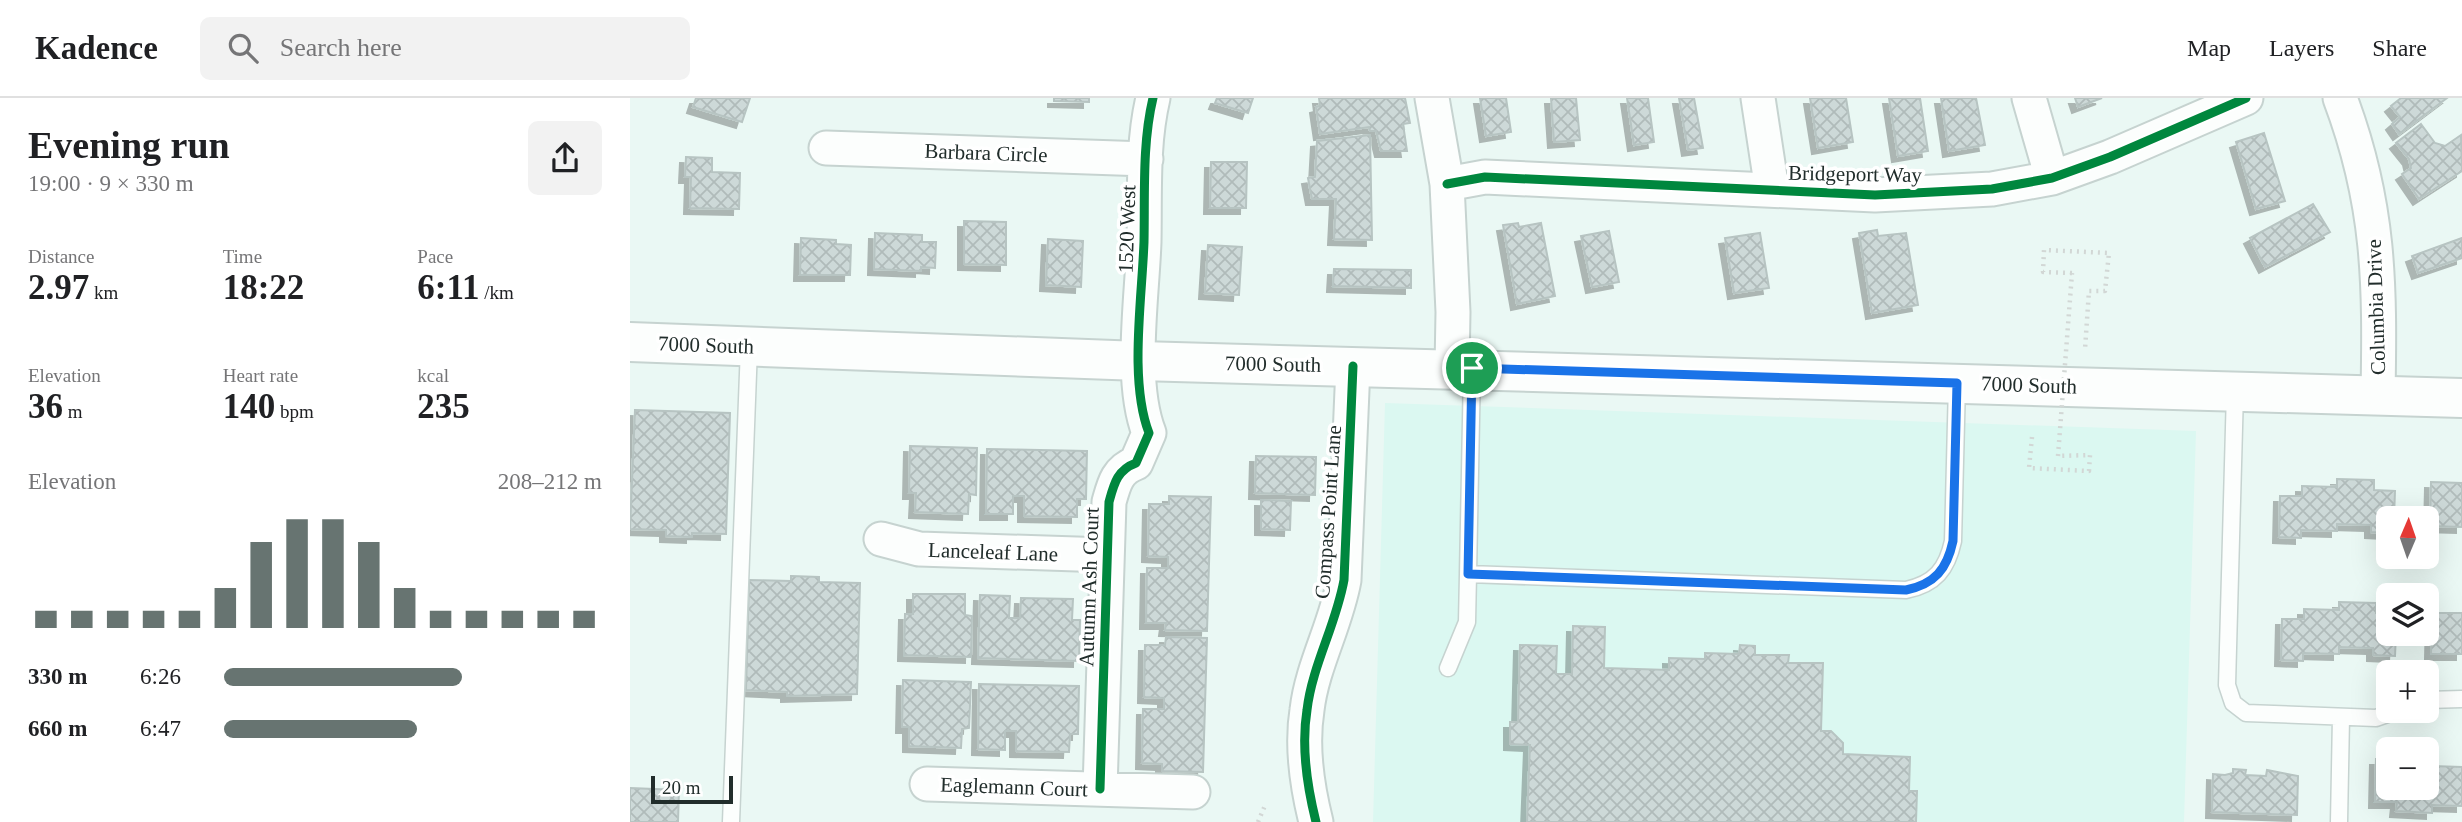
<!DOCTYPE html>
<html lang="en">
<head>
<meta charset="utf-8">
<style>
  :root { --surface:#fff; --page:#f2f2f2; --text:#202124; --muted:#757577; --line:#e0e0e0; --accent:#677471 }
  body { margin:0; font-family:Georgia,serif; background:var(--page); color:var(--text); height:100vh; display:flex; flex-direction:column; font-size:26px; white-space:nowrap }
  * { box-sizing:border-box; margin:0 }
  p { font-size:23px; color:var(--muted) }
  .icon { flex:none; width:38px; height:38px; fill:none; stroke:currentColor; stroke-width:2; stroke-linecap:round; stroke-linejoin:round }
  .map { position:relative; flex:1; overflow:hidden }
  .details { display:flex; flex-direction:column; background:var(--surface); width:630px }
  .details>* { flex:none }
  .needle { width:46px; rotate:2deg }
  .tools { position:absolute; left:1746px; top:408px; display:grid; gap:14px }
  .tools a { display:grid; place-items:center; width:63px; height:63px; border-radius:10px; background:var(--surface); box-shadow:0 7px 28px #0002; font-size:35px }
  .scale { position:absolute; left:21px; bottom:18px; width:82px; box-sizing:border-box; padding-left:7px; border:4px solid #212d2b; border-top:0; font-size:19px; line-height:24px; white-space:nowrap; color:#212d2b; -webkit-text-stroke:5px #fff; paint-order:stroke }
  .pin { position:absolute; display:grid; place-items:center; width:60px; height:60px; color:#fff; margin:-30px; border:4px solid #fff; border-radius:50%; box-shadow:0 2px 7px #0007 }
  .round { display:grid; place-items:center; flex:none; width:74px; height:74px; border-radius:10px; background:var(--page) }
  .overview { display:flex; align-items:center; justify-content:space-between; height:119px; padding:0 28px }
  h1 { font-size:38px; font-weight:800; line-height:52px }
  .figures { display:grid; grid-template-columns:repeat(3,1fr); gap:10px; height:119px; padding:7px 28px }
  .figures div { display:grid; align-content:center }
  .figures b { font-size:35px; font-weight:800 }
  .figures small { font-size:19px; font-weight:400 }
  .figures p { font-size:19px }
  .chart { height:196px; padding:14px 28px }
  .chart p { display:flex; justify-content:space-between }
  .chart svg { width:100%; height:126px; margin-top:7px; stroke:var(--accent); stroke-width:6 }
  ul { padding:0 28px; list-style:none; font-size:23px }
  li { display:grid; grid-template-columns:112px 84px 1fr; align-items:center; height:52px }
  li i { height:18px; border-radius:9px; background:var(--accent) }
  header { display:flex; align-items:center; gap:42px; box-sizing:border-box; height:98px; padding:0 35px; background:var(--surface); border-bottom:2px solid var(--line) }
  header strong { font-size:33px }
  nav { display:flex; gap:38px; margin-inline-start:auto; font-size:24px }
  .search { width:490px; height:63px; background:var(--page); display:flex; align-items:center; gap:18px; box-sizing:border-box; padding:0 24px; border-radius:10px; color:var(--muted); font-size:26px }
  main { display:flex; flex:1; min-height:0 }
  .map>svg:first-child { display:block }
  .built { fill:#dbf8f1 }
  .building { fill:url(#building-cross-hatch); stroke:#b7c4c2; stroke-width:2; filter:url(#shadow) }
  .lines { fill:none; stroke-linecap:round; stroke-linejoin:round }
  .lane-casing { stroke:#c6d3d0; stroke-width:19 }
  .street-casing { stroke:#c6d3d0; stroke-width:37 }
  .primary-casing { stroke:#c6d3d0; stroke-width:42 }
  .path { stroke:#d2d7d5; stroke-width:4.5; stroke-dasharray:2 5; stroke-linecap:butt }
  .lane { stroke:#fcfefd; stroke-width:16 }
  .street { stroke:#fcfefd; stroke-width:33 }
  .primary { stroke:#fcfefd; stroke-width:38 }
  .path-bridge { stroke:#d2d7d5; stroke-width:4.5; stroke-dasharray:2 5; stroke-linecap:butt }
  .cycleway-casing { stroke:#fff; stroke-width:13 }
  .cycleway { stroke:#00873e; stroke-width:9 }
  .route-casing { stroke:#fff; stroke-width:14 }
  .route { stroke:#1a73e8; stroke-width:9 }
  .labels { text-anchor:middle; dominant-baseline:central; stroke-width:7; stroke-linejoin:round; paint-order:stroke }
  .street-label { font-size:21px; fill:#212d2b; stroke:#fff }
</style>
</head>
<body>
<header>
<strong>Kadence</strong>
<div class="search"><svg class="icon" aria-label="search" viewBox="0 0 24 24"><circle cx="10" cy="10" r="6"/><path d="M15 15l6 6"/></svg>Search here</div>
<nav><a>Map</a><a>Layers</a><a>Share</a></nav>
</header>
<main>
<section class="details">
<div class="overview"><div><h1>Evening run</h1><p>19:00 · 9 × 330 m</p></div><a class="round"><svg class="icon" aria-label="share" viewBox="0 0 24 24"><path d="M12 15V3M7 8l5-5 5 5M5 13v7h14v-7"/></svg></a></div>
<div class="figures">
<div><p>Distance</p><b>2.97<small> km</small></b></div>
<div><p>Time</p><b>18:22</b></div>
<div><p>Pace</p><b>6:11<small> /km</small></b></div>
</div>
<div class="figures">
<div><p>Elevation</p><b>36<small> m</small></b></div>
<div><p>Heart rate</p><b>140<small> bpm</small></b></div>
<div><p>kcal</p><b>235</b></div>
</div>
<div class="chart"><p><span>Elevation</span>208–212 m</p>
<svg viewBox="0 0 160 44" preserveAspectRatio="none"><path d="M5 44V38M15 44V38M25 44V38M35 44V38M45 44V38M55 44V30M65 44V14M75 44V6M85 44V6M95 44V14M105 44V30M115 44V38M125 44V38M135 44V38M145 44V38M155 44V38"/></svg>
</div>
<ul>
<li><b>330 m</b>6:26<i style="width:63%"></i></li>
<li><b>660 m</b>6:47<i style="width:51%"></i></li>
</ul>
</section>
<div class="map">
<svg width="1832" height="724" viewBox="0 0 1832 724">
  <defs>
    <pattern id="building-cross-hatch" width="8" height="8" patternUnits="userSpaceOnUse" patternTransform="scale(1.75)"><rect width="8" height="8" fill="#cdd9d8"/><path d="M0 0l8 8M0 8l8-8" fill="none" stroke="#b0bbba"/></pattern>
    <filter id="shadow"><feDropShadow dx="-6" dy="6" stdDeviation="0" flood-color="#0004"/></filter>
  </defs>
  <rect width="100%" height="100%" fill="#eaf8f4"/>
  <path class="built" d="M755,305L1566,333L1554,724H743Z"/>
  <path class="building" d="M66,0H120L112,24L63,9Z
    M424,0H459V4L424,3Z
    M587,0H623L618,15L585,5Z
    M689,0H775L780,25L773,26L777,53H751L746,33H740L739,29L690,36L686,9L690,8Z
    M850,0H876L881,34L856,38Z
    M921,0H946L950,42L924,44Z
    M997,0H1018L1024,44L1004,47Z
    M1049,0H1064L1073,50L1058,52Z
    M1180,0H1216L1223,44L1188,50Z
    M1259,0H1290L1298,53L1268,58Z
    M1311,0H1346L1355,47L1319,53Z
    M1445,0H1472L1448,9Z
    M1771,0H1817L1769,36L1762,26L1770,19L1761,8Z
    M1791,26L1805,45L1815,48L1831,37L1832,73L1789,101L1772,76L1781,70L1779,61L1766,45Z
    M1634,35L1655,103L1626,111L1606,44Z
    M740,37L742,142L704,141L706,101H682L678,80L685,79L687,43Z
    M56,59L82,60V74L110,75L109,111L60,110L61,79H55Z
    M581,64H617L616,110H580Z
    M1683,106L1700,134L1635,169L1620,140Z
    M334,123L376,124V167L334,166Z
    M888,125L889,129L911,125L925,198L887,206L873,127Z
    M1247,132L1248,138L1276,135L1288,207L1242,215L1229,135Z
    M979,133L989,184L962,189L951,138Z
    M245,135L292,137V144H306L305,170L291,169V173L244,171Z
    M1130,135L1139,190L1104,195L1095,140Z
    M171,140L206,142V146L221,147L220,177H170Z
    M1832,140V160L1788,175L1782,158Z
    M418,141L453,143L451,189L416,187Z
    M578,147L612,149L609,197L575,195Z
    M704,171L781,172V190L703,188Z
    M5,312L100,315L96,436L62,435V439L36,438V432L0,431Z
    M280,348L347,350L346,397L339,396L338,416L285,414L286,395H279Z
    M357,351L457,353L456,401H447V419L394,418V398H383V416H356Z
    M626,358L686,359L685,397L625,395Z
    M1707,381L1744,382V392L1765,393L1764,420H1759V435L1741,434V427L1707,426V433L1671,432V440L1649,439L1650,398H1672V388L1707,389Z
    M1801,384L1832,385V429L1800,428Z
    M539,398L581,399L577,533L535,532L536,525H516L517,470H538V459L518,458L519,406H539Z
    M631,402L661,403L660,432L631,431Z
    M161,478L189,479V484L230,485L227,596L157,598V594L116,592L119,482L161,483Z
    M283,496H335V517L342,518L341,559L274,557L275,516H283Z
    M350,497L380,498L379,520H390L391,500L443,501L442,522H450L449,563L348,560Z
    M1709,504L1746,505V515L1759,516V536H1766L1765,558L1743,557V550L1709,549V556L1673,555V563L1651,562L1652,521H1674V511L1709,512Z
    M1802,515H1832V556H1801Z
    M943,528L975,529L974,570L1039,572V560L1075,561V555L1109,556L1110,547L1125,548V557H1159L1158,565H1193L1191,633H1201L1213,645V656L1280,659L1279,693H1287L1286,724H897L900,647L880,646V624H888L890,547L927,548L926,576H942Z
    M536,539L577,540L573,674L532,673V666L512,665L513,611H534V600L514,599L515,547H535Z
    M273,582L341,584L339,630L332,631L331,650L279,648V629H272Z
    M349,586L449,588L448,636H440L439,654L386,653V633H375V652L348,651Z
    M1746,661H1759V690H1797V676H1802V668L1832,669V708L1802,707V715L1766,713L1767,704H1745Z
    M1603,671L1616,672L1615,677L1636,678L1637,672L1668,678L1667,717L1582,714L1583,676L1595,677L1603,675Z
    M0,690L49,692L48,724H0Z"/>
  <g class="lines">
    <defs>
      <path id="lane" d="M842,271L838,476L1276,492C1305,486 1317,471 1323,443L1327,285
        M1605,293L1597,587L1603,605L1616,615L1746,620L1769,612
        M818,570L837,524L838,476
        M1797,602L1832,601
        M101,724L119,249
        M1709,724L1711,619"/>
      <path id="street" d="M802,0L817,86L823,214L822,270
        M1128,0L1142,92
        M1399,0L1422,80
        M1710,0C1750,106 1750,186 1748,298
        M196,50L516,61
        M817,86L855,79L1245,97L1362,91L1422,80L1480,59L1616,0
        M251,441L289,451L477,457
        M297,686L563,694
        M470,691L479,404C484,386 487,372 506,365L519,335C499,283 512,201 514,144C515,97 512,46 523,0
        M686,724C677,688 671,649 677,612C682,568 706,527 714,482L723,268"/>
      <path id="primary" d="M0,244L510,263L1832,300"/>
    </defs>
    <use href="#lane" class="lane-casing"/>
    <use href="#street" class="street-casing"/>
    <use href="#primary" class="primary-casing"/>
    <path class="path" d="M1442,175L1413,174L1414,152L1479,155L1475,193H1459L1455,251
      M1402,339L1399,370L1459,373L1460,357L1428,358
      M628,724L636,705"/>
    <use href="#lane" class="lane"/>
    <use href="#street" class="street"/>
    <use href="#primary" class="primary"/>
    <path class="path-bridge" d="M1428,358L1442,175"/>
    <defs>
      <path id="cycleway" d="M817,86L855,79L1245,97L1362,91L1422,80L1480,59L1616,0
        M470,691L479,404C484,386 487,372 506,365L519,335C499,283 512,201 514,144C515,97 512,46 523,0
        M686,724C677,688 671,649 677,612C682,568 706,527 714,482L723,268"/>
    </defs>
    <use href="#cycleway" class="cycleway-casing"/>
    <use href="#cycleway" class="cycleway"/>
  </g>
  <g class="lines">
    <defs>
      <path id="route" d="M842,270L1327,285L1323,443C1317,471 1305,486 1276,492L838,476Z"/>
    </defs>
    <use href="#route" class="route-casing"/>
    <use href="#route" class="route"/>
  </g>
  <g class="labels">
    <g class="street-label">
      <text transform="translate(356 55) rotate(2)">Barbara Circle</text>
      <text transform="translate(1225 76) rotate(1)">Bridgeport Way</text>
      <text transform="translate(497 131) rotate(-88)">1520 West</text>
      <text transform="translate(1746 209) rotate(-92)">Columbia Drive</text>
      <text transform="translate(76 247) rotate(2)">7000 South</text>
      <text transform="translate(643 266) rotate(1)">7000 South</text>
      <text transform="translate(1399 287) rotate(2)">7000 South</text>
      <text transform="translate(698 414) rotate(-86)">Compass Point Lane</text>
      <text transform="translate(363 454) rotate(2)">Lanceleaf Lane</text>
      <text transform="translate(459 489) rotate(-88)">Autumn Ash Court</text>
      <text transform="translate(384 689) rotate(2)">Eaglemann Court</text>
    </g>
  </g>
</svg>
<div class="tools">
<a><svg class="needle" viewBox="-14 -14 28 28"><path d="M0-13l5 13h-10z" fill="#e53935"/><path d="M0 13l5-13h-10z" fill="#757577"/></svg></a>
<a><svg class="icon" aria-label="layers" viewBox="0 0 24 24"><path d="M12 4l9 5-9 5-9-5zM3 14l9 5 9-5"/></svg></a>
<a>+</a>
<a>−</a>
</div>
<div class="scale">20 m</div>
<div class="pin" style="left:842px;top:270px;background:#1e9e55"><svg class="icon" aria-label="arrive" viewBox="0 0 24 24"><path d="M6 21V4h12l-3 4 3 4H6"/></svg></div>
</div>
</main>
</body>
</html>
